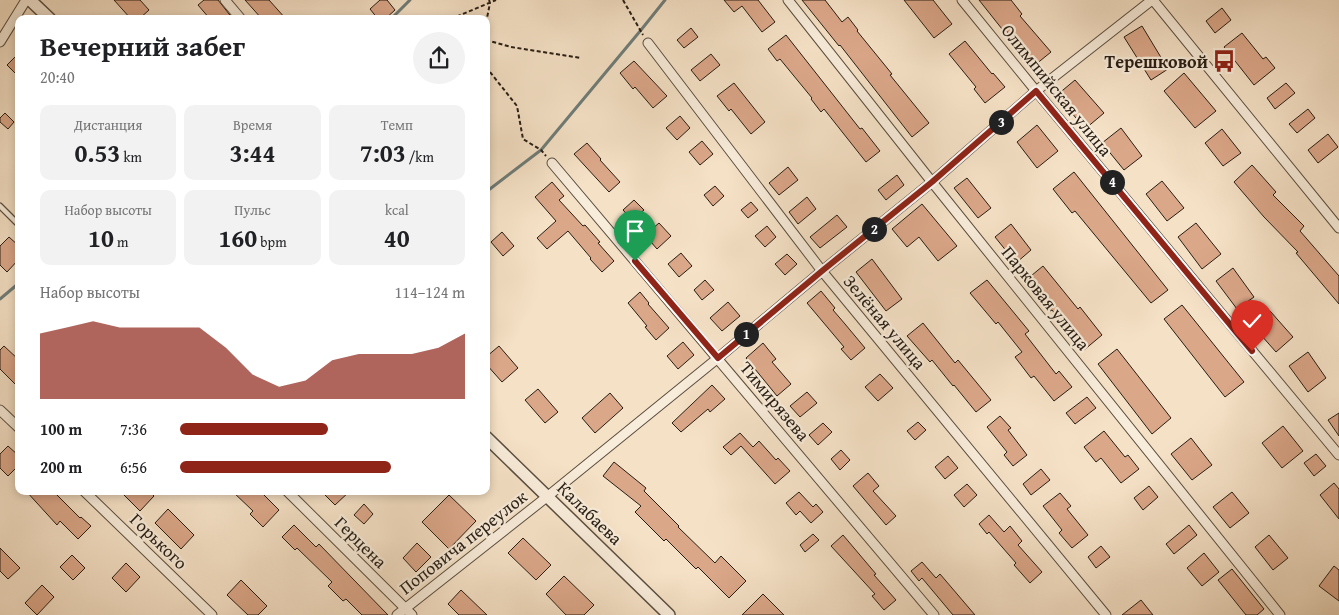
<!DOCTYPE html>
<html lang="ru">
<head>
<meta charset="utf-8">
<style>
  :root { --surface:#fff; --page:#f2f2f2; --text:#202124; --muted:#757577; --accent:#8f2418 }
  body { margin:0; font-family:"Gentium Book Plus",serif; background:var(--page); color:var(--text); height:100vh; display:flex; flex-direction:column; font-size:19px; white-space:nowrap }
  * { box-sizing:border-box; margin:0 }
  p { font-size:16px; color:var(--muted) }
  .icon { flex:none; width:28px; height:28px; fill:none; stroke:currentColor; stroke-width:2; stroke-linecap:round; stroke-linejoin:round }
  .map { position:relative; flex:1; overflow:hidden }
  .details { position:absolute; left:15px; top:15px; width:475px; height:480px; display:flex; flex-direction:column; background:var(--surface); border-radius:10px; box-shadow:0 2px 8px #0003 }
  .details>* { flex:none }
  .pin { position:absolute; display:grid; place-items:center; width:42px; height:42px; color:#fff; margin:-51px -21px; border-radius:50% 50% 50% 0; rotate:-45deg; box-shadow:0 0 5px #0007 }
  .pin .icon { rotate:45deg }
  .km { position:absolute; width:25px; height:25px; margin:-12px; border-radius:50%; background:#222; color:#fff; font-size:14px; line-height:25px; text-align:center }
  .round { display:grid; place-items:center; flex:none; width:52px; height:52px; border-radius:26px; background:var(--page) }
  .overview { display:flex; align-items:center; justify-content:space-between; height:85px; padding:0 25px }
  h1 { font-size:28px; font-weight:600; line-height:38px }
  .stats { display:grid; grid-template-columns:repeat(3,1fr); gap:8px; height:85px; padding:5px 25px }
  .stats div { display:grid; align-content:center; border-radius:10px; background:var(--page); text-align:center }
  .stats b { font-size:25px; font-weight:600 }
  .stats small { font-size:14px; font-weight:400 }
  .stats p { font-size:14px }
  .chart { height:140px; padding:10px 25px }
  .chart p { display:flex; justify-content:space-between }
  .chart svg { width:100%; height:90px; margin-top:5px; fill:var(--accent); opacity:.7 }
  ul { padding:0 25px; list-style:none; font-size:16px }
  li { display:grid; grid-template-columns:80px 60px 1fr; align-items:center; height:38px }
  li i { height:12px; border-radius:6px; background:var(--accent) }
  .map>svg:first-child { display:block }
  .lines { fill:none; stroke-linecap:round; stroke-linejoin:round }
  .stream { stroke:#6e7c78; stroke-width:3 }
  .building { fill:#dba789; stroke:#271d14 }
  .service-casing { stroke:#5a4e40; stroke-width:7 }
  .minor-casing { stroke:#5a4e40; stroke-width:11 }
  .tertiary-casing { stroke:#5a4e40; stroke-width:14 }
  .path { stroke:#271d14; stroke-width:2; stroke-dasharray:4 2.5; stroke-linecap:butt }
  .service { stroke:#f8ecda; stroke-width:4.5 }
  .minor { stroke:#f8ecda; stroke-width:9 }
  .tertiary { stroke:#f8ecda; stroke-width:11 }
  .route-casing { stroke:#fff; stroke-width:10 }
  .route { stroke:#8f2418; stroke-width:6 }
  .labels { text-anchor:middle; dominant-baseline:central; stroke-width:4.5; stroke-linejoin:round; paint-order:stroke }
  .poi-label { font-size:18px; font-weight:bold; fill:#271d14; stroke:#f8ecda; text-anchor:end }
  .street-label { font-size:18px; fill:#271d14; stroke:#f8ecda }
</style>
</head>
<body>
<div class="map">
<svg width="1339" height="615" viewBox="0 0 1339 615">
  <rect width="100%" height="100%" fill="#f5e1c6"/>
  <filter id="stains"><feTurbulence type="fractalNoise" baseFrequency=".004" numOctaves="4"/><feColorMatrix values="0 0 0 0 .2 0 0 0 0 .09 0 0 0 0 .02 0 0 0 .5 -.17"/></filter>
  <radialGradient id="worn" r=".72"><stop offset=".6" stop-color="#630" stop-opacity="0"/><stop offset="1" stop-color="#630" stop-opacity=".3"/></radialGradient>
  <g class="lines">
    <path class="stream" d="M391,19L410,0
      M486,192L541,150L641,30L665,0
      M0,299L19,283"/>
  </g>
  <path class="building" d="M114,0H140L149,10L139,19H131Z
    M204,0H218L233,19H210L198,5Z
    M245,0H269L286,19H262Z
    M380,0H387L395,10L385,19H378L370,9Z
    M724,0H758L775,22L762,32L742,6L734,12Z
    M802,0H825L842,22L848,17L858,30L857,31L892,74L890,75L929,123L912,137L840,45L839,46Z
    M904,0H933L952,24L934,38Z
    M979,0H1011L1022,14L1020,16L1051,52L1035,65L1004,28L1002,29Z
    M1222,8L1231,20L1215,33L1206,21Z
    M1142,26L1168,69L1151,80L1124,37Z
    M691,28L698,37L684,48L677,40Z
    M1242,33L1263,59L1266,57L1275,68L1254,85L1224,47Z
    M786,35L860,129L862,128L880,151L866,162L824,109L821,112L811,99L812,98L780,59L777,61L768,49Z
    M965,41L992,74L993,73L1005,87L985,103L974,89L976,87L949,54Z
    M19,53V77L7,65Z
    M711,54L720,65L700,81L691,70Z
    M634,61L667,96L653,108L635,87L633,89L620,73Z
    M1184,73L1216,111L1195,128L1164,91Z
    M1075,80L1104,113L1085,129L1057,95Z
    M734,83L765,122L751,134L731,109L729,111L717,96Z
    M1286,83L1295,93L1275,109L1267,98Z
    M1308,109L1315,118L1297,133L1289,124Z
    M5,113L14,122L8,129L0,122V118Z
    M680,116L690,128L677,140L666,128Z
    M1037,125L1058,151L1037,168L1017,142Z
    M1121,128L1142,156L1124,170L1102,143Z
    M1222,129L1241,153L1223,166L1205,143Z
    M1328,134L1338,147L1318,163L1308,150Z
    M702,141L713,154L700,165L689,152Z
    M587,143L601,159L600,160L620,182L609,192L574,154Z
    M1252,165L1276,192L1273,195L1304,226L1300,231L1339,276V304L1296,253L1298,252L1264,217L1234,182Z
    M788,167L798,180L779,195L769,183Z
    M1074,172L1168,290L1151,303L1075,211L1072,213L1053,189Z
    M897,175L904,185L886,200L878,190Z
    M967,178L991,208L978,218L954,188Z
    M1162,181L1184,208L1167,221L1146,194Z
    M552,182L564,196L559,200L583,226L585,225L600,242L598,243L614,261L602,272L590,259L591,258L568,231L547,249L537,238L556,221L535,197Z
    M715,186L724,196L713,206L704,195Z
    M807,197L816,209L798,224L789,212Z
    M634,200L644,210L632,220L623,210Z
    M751,202L758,210L748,218L741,210Z
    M922,204L957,246L938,261L919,237L907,247L892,229Z
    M837,215L847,227L820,248L810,237Z
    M659,223L671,236L657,249L645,235Z
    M1196,223L1221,254L1202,269L1178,237Z
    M1011,224L1031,250L1016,263L995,237Z
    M767,226L776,237L765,247L755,236Z
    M502,232L514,246L503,256L491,242Z
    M9,237L19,246V259L7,272L0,265V246Z
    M681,253L692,266L679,277L668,264Z
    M787,254L797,264L785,275L775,264Z
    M872,259L902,299L886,311L856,272Z
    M1043,266L1078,309L1080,307L1102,335L1084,350L1052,310L1050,311L1026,280Z
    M1233,268L1254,297L1237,309L1216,281Z
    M705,280L714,290L702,300L694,290Z
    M987,280L1029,331L1025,334L1056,374L1059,371L1072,387L1054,401L1034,376L1031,378L1015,357L1022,352L998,322L996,324L970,293Z
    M821,291L835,308L833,310L845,324L865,348L851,360L841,349L844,347L807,303Z
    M640,292L649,303L648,304L669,328L656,340L645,327L647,326L628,303Z
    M728,302L740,316L722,331L710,318Z
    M1182,305L1244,382L1225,397L1164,319Z
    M1270,311L1293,337L1276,352L1253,326Z
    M923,323L955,363L958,360L991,400L976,412L954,385L953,386L932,360L930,362L907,336Z
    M683,342L694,355L678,369L667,356Z
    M763,343L776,359L772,362L791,384L777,396L746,358Z
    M4,346L19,360V388L0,369V350Z
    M499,346L518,368L502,382L486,364V357Z
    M1117,349L1171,418L1152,434L1098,364Z
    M1308,352L1326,378L1308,392L1289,366Z
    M880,374L893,388L878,401L865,387Z
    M712,385L725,399L710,412L708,409L681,432L672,423Z
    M538,389L558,412L545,423L525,400Z
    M807,392L817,403L800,417L790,406Z
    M610,393L623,408L595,433L582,418Z
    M1087,397L1096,408L1075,424L1066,413Z
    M1339,413V436L1328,420Z
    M1000,416L1011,428L1008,430L1027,455L1013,466L1004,455L1007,452L987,427Z
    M918,422L926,430L915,440L907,431Z
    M823,423L832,432L818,445L809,435Z
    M1283,426L1303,451L1282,468L1262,443Z
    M1104,431L1125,457L1128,455L1139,469L1121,483L1101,458L1096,462L1084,447Z
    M740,433L753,447L759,441L776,460L778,458L790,471L775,484L741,446L731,455L723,447Z
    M1191,438L1212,465L1192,480L1171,454Z
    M8,446L19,456V465L8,476L0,468V454Z
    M841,450L850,460L840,470L831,459Z
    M1316,454L1326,466L1314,476L1304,463Z
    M948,456L958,468L945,479L935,467Z
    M614,462L646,488L644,491L679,526L678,527L715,563L721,556L746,581L729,598L698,567L696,569L666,539L664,541L635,512L641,506L603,476Z
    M1041,469L1050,480L1031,495L1023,484Z
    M868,473L879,486L873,491L896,516L886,525L853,486Z
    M1334,483L1339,489V519L1320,495Z
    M967,484L977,495L964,507L954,495Z
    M1149,486L1158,497L1143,510L1134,498Z
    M26,491H53L80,518L81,517L91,526L78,539L60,521L57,525Z
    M120,491H149L154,496L140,511Z
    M232,491H260L279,510L263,527L250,514L253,511Z
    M321,491H350L335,505Z
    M799,492L813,507L816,504L823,512L811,523L800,511L796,515L786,503Z
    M1232,492L1249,513L1230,528L1213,507Z
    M1060,493L1071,506L1067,509L1088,535L1072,548L1059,533L1062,530L1043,506Z
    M449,495L476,521L449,549L422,522Z
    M364,504L373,514L364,524L354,515Z
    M168,509L194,535L181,549L155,523Z
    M989,515L1004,532L1010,526L1022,541L1018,545L1042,572L1030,583L1014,565L1016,563L989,532L987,534L979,524Z
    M294,525L316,547L319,544L388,615H362L346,599L343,601L328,586L332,582L297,548L295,550L282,537Z
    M1189,525L1197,535L1174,554L1166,544Z
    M813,534L819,540L805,552L800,545Z
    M843,535L876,574L874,575L896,600L884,610L872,596L875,594L831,546Z
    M1269,535L1288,558L1273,570L1255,547Z
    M523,538L551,565L536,580L508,553Z
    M417,543L431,557L416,572L403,558Z
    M1101,546L1110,557L1096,568L1088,557Z
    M0,548L20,568L8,579L0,571Z
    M1204,553L1219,572L1202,586L1187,568Z
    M72,555L85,568L73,580L60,567Z
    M922,562L936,578L940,574L975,615H953L922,578L919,581L911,571Z
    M126,563L140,577L126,592L112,578Z
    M1334,566L1339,570V601L1319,586Z
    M1232,569L1264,609L1257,615H1246L1218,580Z
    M564,576L594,605L584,615H566L546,594Z
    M241,580L267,606L258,615H248L227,595Z
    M42,585L54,597L37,615L25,603Z
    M461,590L487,615H459L448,604Z
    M763,594L784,615H742Z
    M1141,600L1153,615H1122Z"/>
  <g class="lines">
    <defs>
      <path id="service" d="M0,206L19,225"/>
      <path id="minor" d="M225,0L241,19
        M788,0L932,182L1280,615
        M962,0L1036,91L1339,455
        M1153,0L1339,228
        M0,42L26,0
        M648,43L822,271L1106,615
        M552,163L934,615
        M0,410L19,428
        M84,491L212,615
        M287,491L412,615
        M397,615L548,496L718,358L822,271L932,182L1036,91L1152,0"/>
      <path id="tertiary" d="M30,0L50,19
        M486,437L669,615"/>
    </defs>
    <use href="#service" class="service-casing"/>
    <use href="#minor" class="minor-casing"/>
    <use href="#tertiary" class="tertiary-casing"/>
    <path class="path" d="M623,0L643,35
      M451,19L496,0
      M486,23L490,3L489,0
      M486,40L511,47L581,58
      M486,67L517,106L523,139L541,150L546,156"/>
    <use href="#service" class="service"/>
    <use href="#minor" class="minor"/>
    <use href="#tertiary" class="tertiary"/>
  </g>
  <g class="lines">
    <defs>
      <path id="route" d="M635,261L718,358L822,271L932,182L1036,91L1252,351"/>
    </defs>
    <use href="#route" class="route-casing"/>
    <use href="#route" class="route"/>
  </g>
  <defs>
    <symbol id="bus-bare" viewBox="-9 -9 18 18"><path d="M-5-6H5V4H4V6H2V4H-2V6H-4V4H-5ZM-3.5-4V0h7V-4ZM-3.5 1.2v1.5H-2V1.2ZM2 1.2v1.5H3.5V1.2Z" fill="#8f2418" stroke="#f8ecda" stroke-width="2.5" paint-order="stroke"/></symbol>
  </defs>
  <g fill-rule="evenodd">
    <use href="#bus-bare" x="1208" y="45" width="32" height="32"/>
  </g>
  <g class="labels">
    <g class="poi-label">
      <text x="1208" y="61">Терешковой</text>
    </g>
    <g class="street-label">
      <text transform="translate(1057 90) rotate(51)">Олимпийская улица</text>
      <text transform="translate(1046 298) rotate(51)">Парковая улица</text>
      <text transform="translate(885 322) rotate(50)">Зелёная улица</text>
      <text transform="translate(775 401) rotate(50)">Тимирязева</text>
      <text transform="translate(590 513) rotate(44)">Калабаева</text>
      <text transform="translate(159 541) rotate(44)">Горького</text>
      <text transform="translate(361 542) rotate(45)">Герцена</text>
      <text transform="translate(463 542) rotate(-38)">Поповича переулок</text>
    </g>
  </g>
  <rect width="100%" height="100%" filter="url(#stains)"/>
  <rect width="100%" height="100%" fill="url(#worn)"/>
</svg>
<div class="pin" style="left:635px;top:261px;background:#1e9e55"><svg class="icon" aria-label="arrive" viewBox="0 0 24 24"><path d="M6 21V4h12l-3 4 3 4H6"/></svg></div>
<div class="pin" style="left:1252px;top:351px;background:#d93025"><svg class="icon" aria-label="check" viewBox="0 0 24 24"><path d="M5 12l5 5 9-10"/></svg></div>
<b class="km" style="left:746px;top:334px">1</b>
<b class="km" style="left:874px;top:229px">2</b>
<b class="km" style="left:1001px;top:122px">3</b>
<b class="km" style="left:1112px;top:182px">4</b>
<section class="details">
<div class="overview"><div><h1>Вечерний забег</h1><p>20:40</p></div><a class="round"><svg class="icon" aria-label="share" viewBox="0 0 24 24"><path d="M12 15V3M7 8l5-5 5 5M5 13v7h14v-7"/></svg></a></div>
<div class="stats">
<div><p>Дистанция</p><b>0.53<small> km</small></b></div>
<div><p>Время</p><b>3:44</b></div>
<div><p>Темп</p><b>7:03<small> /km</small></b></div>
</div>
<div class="stats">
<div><p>Набор высоты</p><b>10<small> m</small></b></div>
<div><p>Пульс</p><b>160<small> bpm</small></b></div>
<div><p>kcal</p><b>40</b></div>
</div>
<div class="chart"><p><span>Набор высоты</span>114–124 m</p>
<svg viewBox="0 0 160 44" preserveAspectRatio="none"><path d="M0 44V12L10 9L20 6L30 9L40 9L50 9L60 9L70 19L80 32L90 38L100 35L110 25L120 22L130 22L140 22L150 19L160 12V44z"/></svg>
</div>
<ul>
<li><b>100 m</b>7:36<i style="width:52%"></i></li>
<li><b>200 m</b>6:56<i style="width:74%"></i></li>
</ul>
</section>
</div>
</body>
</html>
